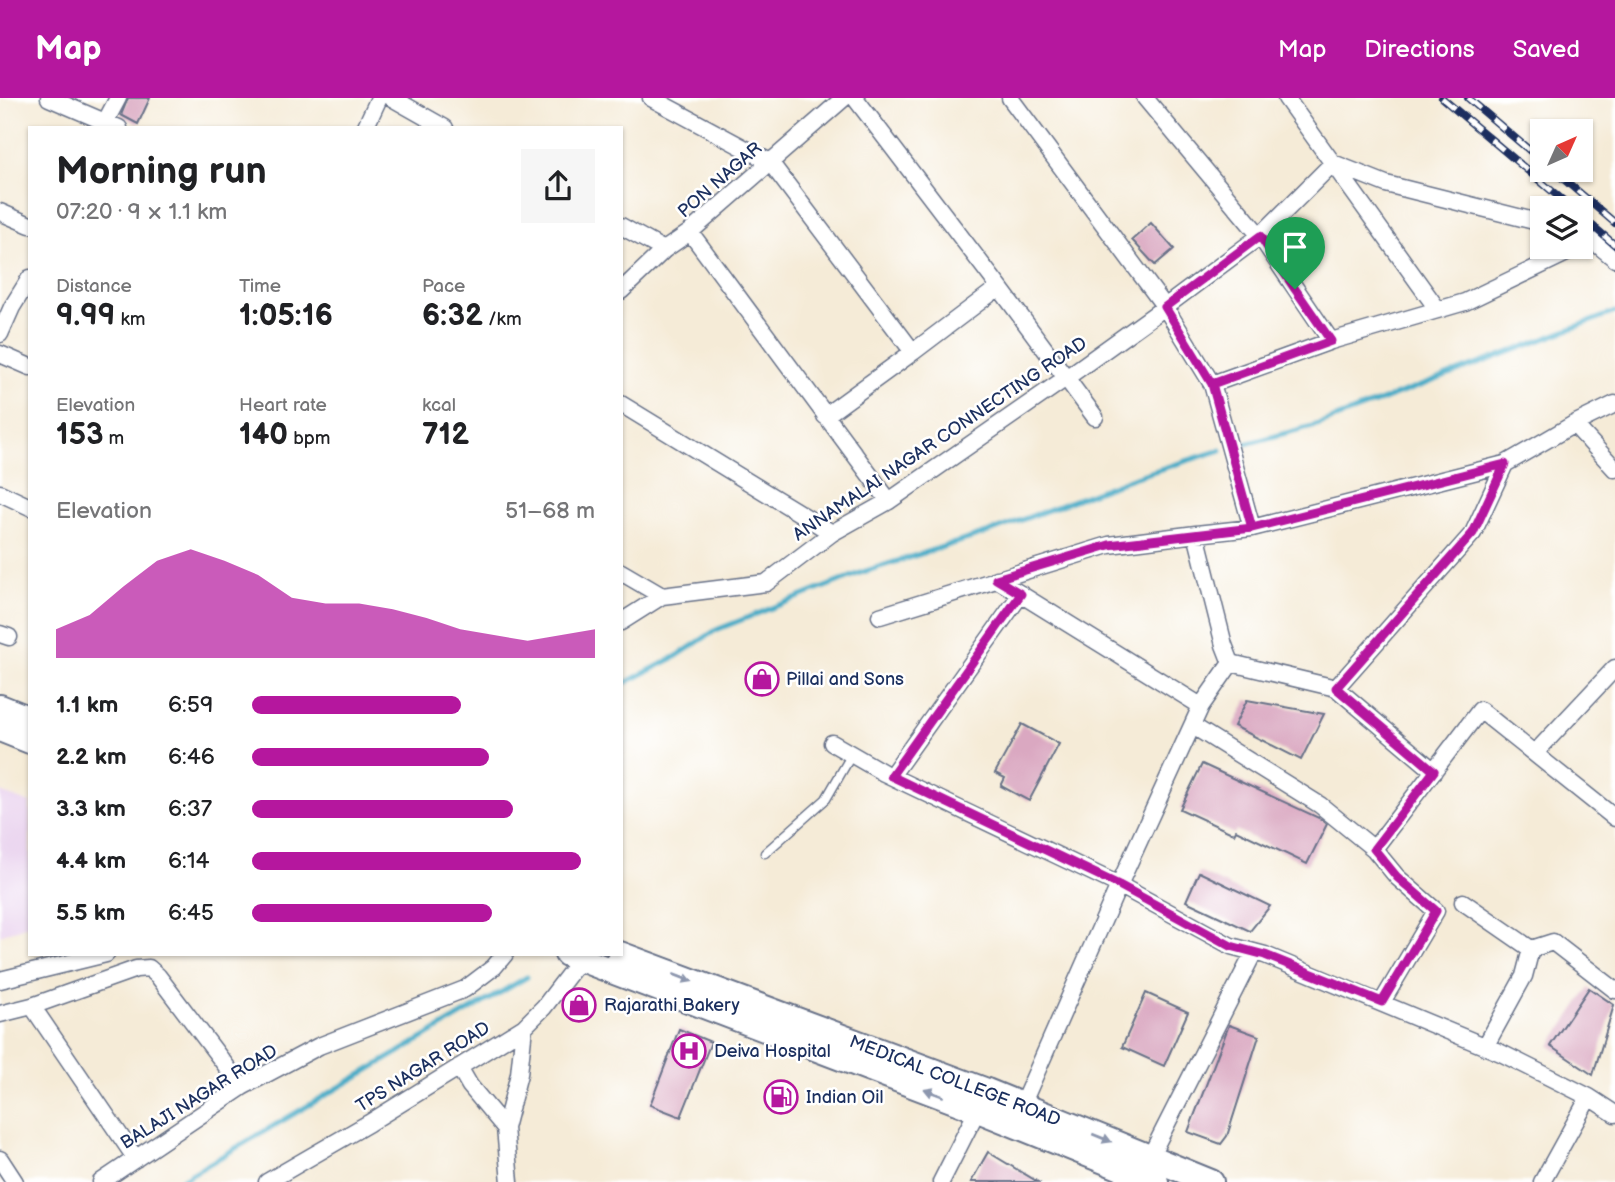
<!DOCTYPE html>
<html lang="en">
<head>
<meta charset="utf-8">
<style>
  :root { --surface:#fff; --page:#f6f6f6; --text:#202124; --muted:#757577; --accent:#b5179e }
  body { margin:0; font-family:"Balsamiq Sans",sans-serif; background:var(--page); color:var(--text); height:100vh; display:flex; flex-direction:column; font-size:26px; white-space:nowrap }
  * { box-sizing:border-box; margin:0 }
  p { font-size:23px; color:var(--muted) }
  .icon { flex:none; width:38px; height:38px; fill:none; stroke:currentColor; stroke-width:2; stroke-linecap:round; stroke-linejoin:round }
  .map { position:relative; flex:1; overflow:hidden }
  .details { position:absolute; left:28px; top:28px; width:595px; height:830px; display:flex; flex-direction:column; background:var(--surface); border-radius:0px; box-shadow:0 2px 5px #0004 }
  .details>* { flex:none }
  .needle { width:46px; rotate:45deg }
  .fabs { position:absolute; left:1530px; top:21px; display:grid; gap:14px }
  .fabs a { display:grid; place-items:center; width:63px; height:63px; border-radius:0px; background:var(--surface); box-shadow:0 2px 5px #0004; font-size:35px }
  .pin { position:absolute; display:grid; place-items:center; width:60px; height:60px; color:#fff; margin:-72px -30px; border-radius:50% 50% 50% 0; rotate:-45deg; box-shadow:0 0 7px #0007 }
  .pin .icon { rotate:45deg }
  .round { display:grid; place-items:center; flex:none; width:74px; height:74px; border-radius:0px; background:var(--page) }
  .head { display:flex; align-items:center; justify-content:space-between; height:119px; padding:0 28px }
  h1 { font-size:38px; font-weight:700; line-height:52px }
  .metrics { display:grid; grid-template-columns:repeat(3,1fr); gap:10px; height:119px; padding:7px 28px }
  .metrics div { display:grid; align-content:center }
  .metrics b { font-size:30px; font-weight:700 }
  .metrics small { font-size:19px; font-weight:400 }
  .metrics p { font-size:19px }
  .chart { height:196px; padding:14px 28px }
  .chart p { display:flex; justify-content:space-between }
  .chart svg { width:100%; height:126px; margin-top:7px; fill:var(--accent); opacity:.7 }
  ul { padding:0 28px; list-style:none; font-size:23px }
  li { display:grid; grid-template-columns:112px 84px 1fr; align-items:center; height:52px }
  li i { height:18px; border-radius:9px; background:var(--accent) }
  header { display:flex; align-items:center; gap:42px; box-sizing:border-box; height:98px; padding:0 35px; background:var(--accent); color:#fff }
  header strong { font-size:33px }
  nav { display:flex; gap:38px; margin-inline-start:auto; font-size:24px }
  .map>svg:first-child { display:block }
  .built { fill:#e9d2ee }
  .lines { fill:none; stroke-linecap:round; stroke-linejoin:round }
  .stream { stroke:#47acc7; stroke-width:5 }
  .building { fill:#daa8c1 }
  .service-casing { stroke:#677188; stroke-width:11 }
  .minor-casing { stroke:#677188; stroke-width:19 }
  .primary-casing { stroke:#677188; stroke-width:28 }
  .service { stroke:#fff; stroke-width:8 }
  .minor { stroke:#fff; stroke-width:16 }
  .primary { stroke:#fff; stroke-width:24 }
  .rail-casing { stroke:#1b2f5e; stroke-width:8 }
  .rail { stroke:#fff; stroke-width:5; stroke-dasharray:16; stroke-linecap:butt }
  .oneway { fill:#8d97ae }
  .route-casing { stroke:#fff; stroke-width:14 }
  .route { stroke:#b5179e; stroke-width:9 }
  .labels { text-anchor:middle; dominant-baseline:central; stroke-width:5; stroke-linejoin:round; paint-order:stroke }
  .street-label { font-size:18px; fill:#1b2f5e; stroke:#fff }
  .poi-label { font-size:18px; fill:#1b2f5e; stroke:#fff; text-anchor:start }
</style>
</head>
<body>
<header>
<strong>Map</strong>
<nav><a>Map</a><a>Directions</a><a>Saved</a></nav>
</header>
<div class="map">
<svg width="1615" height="1084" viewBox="0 0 1615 1084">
  <rect width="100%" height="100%" fill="#fff"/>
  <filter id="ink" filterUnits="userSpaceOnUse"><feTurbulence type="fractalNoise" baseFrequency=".0143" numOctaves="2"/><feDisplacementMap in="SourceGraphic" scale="14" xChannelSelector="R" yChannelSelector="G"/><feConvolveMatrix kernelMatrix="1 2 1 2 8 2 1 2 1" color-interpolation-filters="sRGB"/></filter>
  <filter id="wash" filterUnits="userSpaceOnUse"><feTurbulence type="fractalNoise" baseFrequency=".00686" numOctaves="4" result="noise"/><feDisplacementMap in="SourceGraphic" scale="28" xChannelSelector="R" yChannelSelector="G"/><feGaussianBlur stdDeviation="1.57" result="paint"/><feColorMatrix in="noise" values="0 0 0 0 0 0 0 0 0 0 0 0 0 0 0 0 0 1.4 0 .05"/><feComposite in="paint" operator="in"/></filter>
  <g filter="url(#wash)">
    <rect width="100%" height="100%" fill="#f5ebd7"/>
    <path class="built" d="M0,694L30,705V826L0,837Z"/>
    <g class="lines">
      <path class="stream" d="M1238,348L1320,326L1615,214
        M621,587L677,558L716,532L863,474L987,435L1135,379L1221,352
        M178,1084L527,879"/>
    </g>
    <g id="blocks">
      <path class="building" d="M128,0H150L138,26L121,17Z
        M1151,125L1174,151L1155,167L1132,142Z
        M1247,602L1324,616L1301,662L1234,628Z
        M1022,626L1059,646L1029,703L1001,688L1005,680L995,675Z
        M1202,666L1321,721L1327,726L1307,766L1236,732L1234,736L1180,711Z
        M1199,774L1270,808L1250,833L1186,803Z
        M1589,890L1614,907L1593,977L1550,948Z
        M1146,895L1188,914L1164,968L1122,949Z
        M1229,927L1259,938L1227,1038L1221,1046L1188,1034Z
        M679,931L711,944L681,1019L650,1007Z
        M988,1054L1038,1084H971Z"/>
    </g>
  </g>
  <g filter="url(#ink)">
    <use href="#blocks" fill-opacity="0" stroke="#677188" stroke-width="2"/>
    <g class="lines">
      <defs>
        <path id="service" d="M765,755L826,701L852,656"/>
        <path id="minor" d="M49,0L119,30
          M392,0L445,30
          M651,0L770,64L913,254L999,189
          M855,0L999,189L1095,319
          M1010,0L1165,209L1212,286L1252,430
          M1145,0L1260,138L1333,65L1386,86L1542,125
          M1286,0L1438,212
          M102,30L118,0
          M365,30L379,0
          M0,114L30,127
          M621,128L664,152
          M690,134L889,403
          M1580,138L1592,142L1615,161
          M621,193L664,152L690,134L844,0
          M0,236L12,209L30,180
          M0,256L30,269
          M1212,286L1331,243L1465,204L1579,149
          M621,306L832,435
          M825,318L913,254
          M1574,326L1615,371
          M0,395L30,409
          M621,474L662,498
          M996,481L1201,608
          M880,518L1109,447L1196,436
          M621,524L662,498L766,485L832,435L889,403L1066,280L1165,209L1260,138L1331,243
          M0,536L9,539
          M1231,565L1336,590L1473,435L1505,366
          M1336,590L1434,673
          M1193,628L1320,707L1374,751
          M832,645L884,675L1119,787L1231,848L1265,857L1501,955L1589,999L1615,1016
          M1535,655L1615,570
          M891,678L1021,496
          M1463,804L1531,851L1524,878L1485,949
          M1531,851L1553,844L1615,892
          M0,882L106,856
          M1382,904L1436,813L1397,779L1374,751L1480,612L1615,720
          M32,908L136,1061
          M0,916L32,908L136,871L149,870L158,878L242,989
          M459,969L470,988L505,1030L519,976L524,929
          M1022,1007L1119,787L1201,608L1231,565L1224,547L1196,436L1252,430L1505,366L1574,326L1615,306
          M505,1030L510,1084
          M1150,1059L1254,854
          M0,1061L15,1084
          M101,1084L242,989L319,948L465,891L494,869L505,856
          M267,1084L369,1025L524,929L544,909L580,862L582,856
          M941,1084L981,1005
          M1542,1084L1589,999"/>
        <path id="primary" d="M0,609L30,621
          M0,631L30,643
          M567,856L978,1012L1156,1084
          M620,856L987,993L1211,1084"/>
      </defs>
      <use href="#service" class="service-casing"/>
      <use href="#minor" class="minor-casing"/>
      <use href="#primary" class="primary-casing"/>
      <use href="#service" class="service"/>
      <use href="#minor" class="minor"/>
      <use href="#primary" class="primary"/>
      <defs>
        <path id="rail" d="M1442,0L1572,110
          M1468,0L1542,63
          M1553,72L1615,125
          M1580,117L1615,147"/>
      </defs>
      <use href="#rail" class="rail-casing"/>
      <use href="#rail" class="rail"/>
    </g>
    <defs><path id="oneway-solid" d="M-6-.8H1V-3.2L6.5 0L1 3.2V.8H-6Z" transform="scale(1.75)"/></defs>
    <g class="oneway">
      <use href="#oneway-solid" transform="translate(683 880) rotate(21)"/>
      <use href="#oneway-solid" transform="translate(934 995) rotate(-159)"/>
      <use href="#oneway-solid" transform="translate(1102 1040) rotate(22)"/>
    </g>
  </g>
  <g class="lines" filter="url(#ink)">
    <defs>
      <path id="route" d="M1295,191L1331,243L1212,286L1252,430L1109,447L996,481L1021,496L891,678L1119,787L1231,848L1265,857L1382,904L1436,813L1397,779L1374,751L1434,673L1336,590L1473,435L1505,366L1252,430L1212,286L1165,209L1260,138L1295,191"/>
    </defs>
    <use href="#route" class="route-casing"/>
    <use href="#route" class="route"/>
  </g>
  <defs>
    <symbol id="shop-ring" viewBox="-11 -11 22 22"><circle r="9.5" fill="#fff" stroke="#b5179e" stroke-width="1.5"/><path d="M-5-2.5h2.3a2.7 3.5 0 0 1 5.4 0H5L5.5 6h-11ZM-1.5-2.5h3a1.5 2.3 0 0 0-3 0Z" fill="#b5179e"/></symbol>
    <symbol id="hospital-ring" viewBox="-11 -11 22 22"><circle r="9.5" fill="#fff" stroke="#b5179e" stroke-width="1.5"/><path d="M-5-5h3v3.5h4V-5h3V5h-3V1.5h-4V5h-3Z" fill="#b5179e"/></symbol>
    <symbol id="fuel-ring" viewBox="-11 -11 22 22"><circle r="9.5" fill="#fff" stroke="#b5179e" stroke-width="1.5"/><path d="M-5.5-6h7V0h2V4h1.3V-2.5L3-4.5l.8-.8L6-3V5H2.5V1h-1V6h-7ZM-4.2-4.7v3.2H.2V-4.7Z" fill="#b5179e"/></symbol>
  </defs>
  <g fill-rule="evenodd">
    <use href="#shop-ring" x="743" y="562" width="38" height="38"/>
    <use href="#shop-ring" x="560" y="888" width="38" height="38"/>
    <use href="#hospital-ring" x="670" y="934" width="38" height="38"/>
    <use href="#fuel-ring" x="762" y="980" width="38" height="38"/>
  </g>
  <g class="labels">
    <g class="street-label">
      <text transform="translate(720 82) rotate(-41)">PON NAGAR</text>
      <text transform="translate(940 341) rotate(-34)">ANNAMALAI NAGAR CONNECTING ROAD</text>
      <text transform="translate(423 969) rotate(-32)">TPS NAGAR ROAD</text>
      <text transform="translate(955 983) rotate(21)">MEDICAL COLLEGE ROAD</text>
      <text transform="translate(199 999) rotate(-32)">BALAJI NAGAR ROAD</text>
    </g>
    <g class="poi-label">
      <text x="786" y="581">Pillai and Sons</text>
      <text x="604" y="907">Rajarathi Bakery</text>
      <text x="714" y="953">Deiva Hospital</text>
      <text x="806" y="999">Indian Oil</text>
    </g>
  </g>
</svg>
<div class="fabs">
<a><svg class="needle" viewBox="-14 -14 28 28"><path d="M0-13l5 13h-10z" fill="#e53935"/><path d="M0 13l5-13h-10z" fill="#757577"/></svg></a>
<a><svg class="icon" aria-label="layers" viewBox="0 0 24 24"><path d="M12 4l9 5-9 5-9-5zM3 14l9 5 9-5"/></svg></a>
</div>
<div class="pin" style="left:1295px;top:191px;background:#1e9e55"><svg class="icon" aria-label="arrive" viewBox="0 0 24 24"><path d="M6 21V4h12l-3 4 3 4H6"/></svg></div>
<section class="details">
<div class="head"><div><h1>Morning run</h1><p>07:20 · 9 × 1.1 km</p></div><a class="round"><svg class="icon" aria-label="share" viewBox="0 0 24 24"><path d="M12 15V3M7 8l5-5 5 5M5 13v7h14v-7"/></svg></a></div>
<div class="metrics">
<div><p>Distance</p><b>9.99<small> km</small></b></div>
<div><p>Time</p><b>1:05:16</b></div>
<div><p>Pace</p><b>6:32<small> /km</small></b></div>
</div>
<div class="metrics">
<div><p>Elevation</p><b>153<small> m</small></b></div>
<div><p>Heart rate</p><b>140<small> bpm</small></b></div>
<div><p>kcal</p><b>712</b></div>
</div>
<div class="chart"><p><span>Elevation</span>51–68 m</p>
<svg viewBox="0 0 160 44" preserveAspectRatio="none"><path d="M0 44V34L10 29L20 19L30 10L40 6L50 10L60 15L70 23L80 25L90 25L100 27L110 30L120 34L130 36L140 38L150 36L160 34V44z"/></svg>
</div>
<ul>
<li><b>1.1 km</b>6:59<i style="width:61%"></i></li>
<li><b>2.2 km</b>6:46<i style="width:69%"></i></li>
<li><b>3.3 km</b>6:37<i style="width:76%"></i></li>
<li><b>4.4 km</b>6:14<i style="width:96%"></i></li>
<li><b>5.5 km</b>6:45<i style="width:70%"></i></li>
</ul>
</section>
</div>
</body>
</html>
